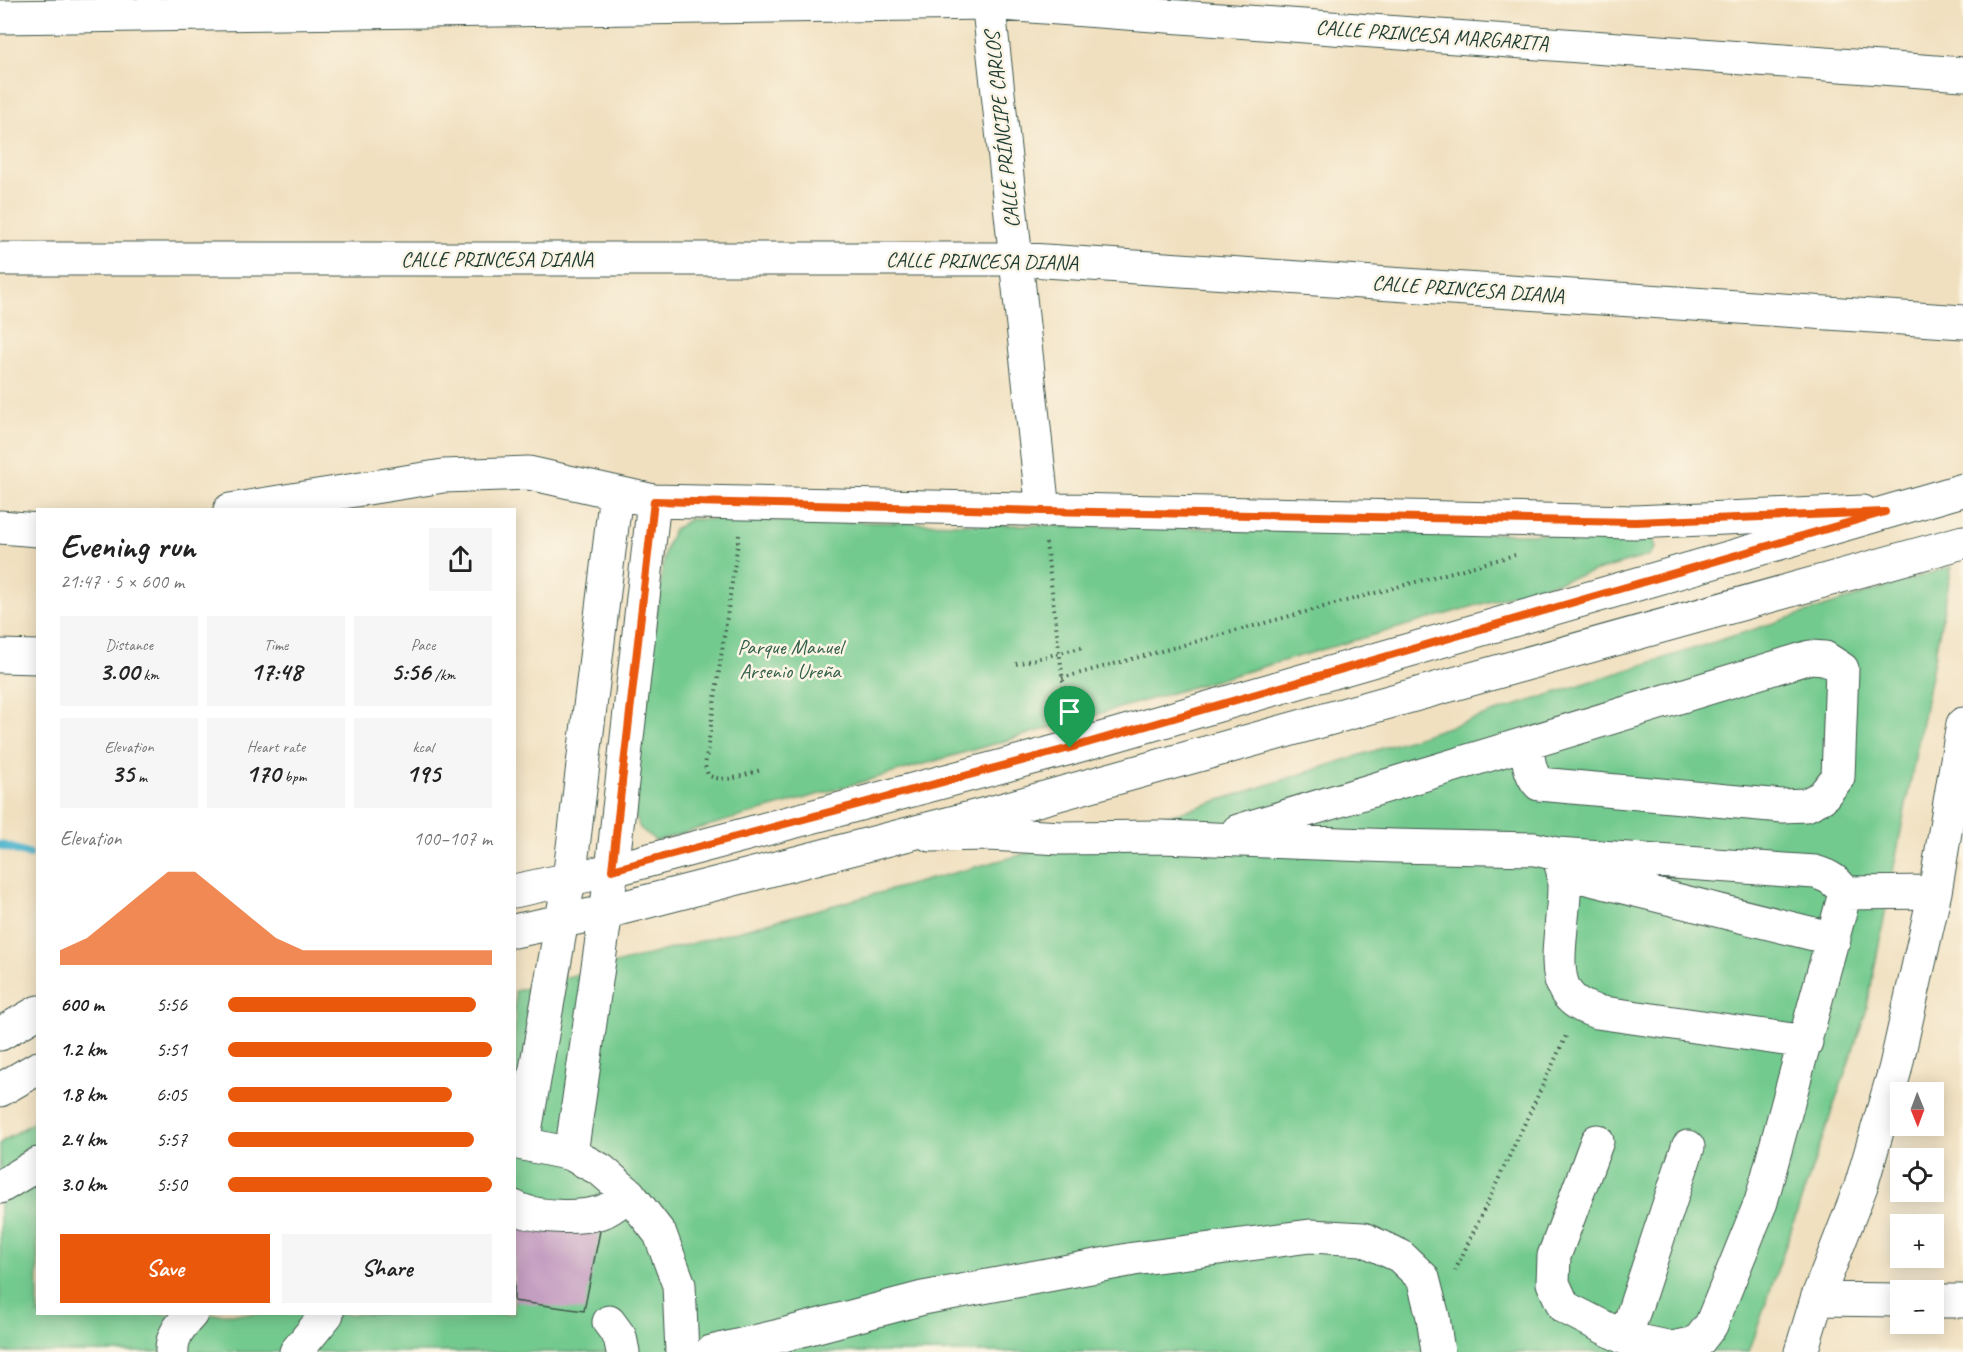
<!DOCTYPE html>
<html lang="en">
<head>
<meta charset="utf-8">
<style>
  :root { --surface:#fff; --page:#f6f6f6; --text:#222; --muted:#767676; --accent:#ea580c }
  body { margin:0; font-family:Caveat,sans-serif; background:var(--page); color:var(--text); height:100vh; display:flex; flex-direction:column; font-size:22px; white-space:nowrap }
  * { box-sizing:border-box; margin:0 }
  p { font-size:20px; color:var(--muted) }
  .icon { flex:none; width:33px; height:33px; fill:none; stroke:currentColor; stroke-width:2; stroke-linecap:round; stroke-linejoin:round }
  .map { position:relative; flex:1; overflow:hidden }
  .details { position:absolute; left:36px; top:508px; width:480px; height:807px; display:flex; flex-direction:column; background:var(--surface); border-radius:0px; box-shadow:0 3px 15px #0003 }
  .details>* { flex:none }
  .needle { width:39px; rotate:179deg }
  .tools { position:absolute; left:1890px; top:1082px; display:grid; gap:12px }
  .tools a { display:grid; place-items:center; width:54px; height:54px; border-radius:0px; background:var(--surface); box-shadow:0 3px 15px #0003; font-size:30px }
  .pin { position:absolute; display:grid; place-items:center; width:51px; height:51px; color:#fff; margin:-62px -26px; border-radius:50% 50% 50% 0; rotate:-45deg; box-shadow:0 0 6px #0007 }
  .pin .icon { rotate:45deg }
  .round { display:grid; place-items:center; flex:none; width:63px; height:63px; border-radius:0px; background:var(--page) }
  .headline { display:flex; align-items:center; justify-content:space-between; height:102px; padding:0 24px }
  h1 { font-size:33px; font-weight:700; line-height:45px }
  .figures { display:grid; grid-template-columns:repeat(3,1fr); gap:9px; height:102px; padding:6px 24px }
  .figures div { display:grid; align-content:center; border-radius:0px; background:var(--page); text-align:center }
  .figures b { font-size:26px; font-weight:700 }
  .figures small { font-size:16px; font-weight:400 }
  .figures p { font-size:16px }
  .chart { height:168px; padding:12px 24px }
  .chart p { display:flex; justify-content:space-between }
  .chart svg { width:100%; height:108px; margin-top:6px; fill:var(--accent); opacity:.7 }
  .button { display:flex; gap:12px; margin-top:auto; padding:12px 24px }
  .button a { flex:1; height:69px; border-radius:0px; background:var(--accent); color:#fff; font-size:24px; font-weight:700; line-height:69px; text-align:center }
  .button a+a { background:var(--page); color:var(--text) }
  ul { padding:0 24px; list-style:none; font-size:20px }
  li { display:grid; grid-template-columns:96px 72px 1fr; align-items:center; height:45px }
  li i { height:15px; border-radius:8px; background:var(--accent) }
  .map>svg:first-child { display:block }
  .green { fill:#73ca8f; stroke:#498462; stroke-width:1.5 }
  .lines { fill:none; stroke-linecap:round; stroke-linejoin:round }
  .stream { stroke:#4fb5ce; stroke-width:9 }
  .building { fill:#c59fc1 }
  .minor-casing { stroke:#3e5549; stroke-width:35 }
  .major-casing { stroke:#3e5549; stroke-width:35 }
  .path { stroke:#3e5549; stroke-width:4; stroke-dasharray:1.5 4.5; stroke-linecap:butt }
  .minor { stroke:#fff; stroke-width:33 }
  .major { stroke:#fff; stroke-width:33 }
  .route-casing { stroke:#fff; stroke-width:12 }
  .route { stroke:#ea580c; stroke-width:8 }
  .labels { text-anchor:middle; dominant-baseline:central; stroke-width:5; stroke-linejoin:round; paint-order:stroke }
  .street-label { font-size:21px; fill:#1f3d34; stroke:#fcf5e5 }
  .park-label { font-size:21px; fill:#34604b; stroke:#fcf5e5 }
</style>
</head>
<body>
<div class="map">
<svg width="1963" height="1352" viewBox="0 0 1963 1352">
  <rect width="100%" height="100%" fill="#fcf5e5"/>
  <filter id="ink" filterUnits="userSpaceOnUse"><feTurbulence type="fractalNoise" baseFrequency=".0167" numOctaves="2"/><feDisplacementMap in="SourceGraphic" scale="12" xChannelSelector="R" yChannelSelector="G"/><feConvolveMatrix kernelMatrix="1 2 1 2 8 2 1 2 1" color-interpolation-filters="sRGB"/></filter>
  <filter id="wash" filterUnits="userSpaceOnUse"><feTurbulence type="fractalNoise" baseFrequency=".008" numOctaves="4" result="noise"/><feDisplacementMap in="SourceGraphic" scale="24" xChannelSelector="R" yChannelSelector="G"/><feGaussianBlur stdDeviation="1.35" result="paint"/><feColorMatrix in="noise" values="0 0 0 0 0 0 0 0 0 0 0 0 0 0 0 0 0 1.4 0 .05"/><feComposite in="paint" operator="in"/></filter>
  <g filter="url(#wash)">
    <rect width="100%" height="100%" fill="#f0e0c0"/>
    <path class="green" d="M690,519L1644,536L1653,539L1655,548L1648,556L656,841L640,828L631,805L665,551L673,530Z
      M1952,566L1866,1012L1749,1352H0V1143L37,1120L38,1314H514L515,991L1198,807Z"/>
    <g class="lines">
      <path class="stream" d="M0,845L29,854"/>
    </g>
    <g id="blocks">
      <path class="building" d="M514,1216L601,1226L584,1311L514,1301Z"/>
    </g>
  </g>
  <g filter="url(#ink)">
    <use href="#blocks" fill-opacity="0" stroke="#3e5549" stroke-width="1.5"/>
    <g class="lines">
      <defs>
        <path id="minor" d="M988,0L1043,511
          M0,17L988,3L1963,74
          M0,259H1015L1963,322
          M230,510L443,476L529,473L654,501L744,503L1635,522L1863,512
          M0,527L38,530
          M0,656L38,657
          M1238,831L1810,657L1825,658L1842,669L1838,777L1822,797L1806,805L1782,806L1539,784C1529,773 1528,758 1527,743
          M930,835L989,834L1061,838L1162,837L1394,846L1535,849L1557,854L1815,872C1829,876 1837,881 1845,893L1761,1202L1711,1325L1697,1343L1672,1348L1625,1338L1564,1307L1553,1283L1554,1256L1597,1141
          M1557,854C1559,860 1562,866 1563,872C1569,905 1549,965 1566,992C1573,1003 1585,1008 1597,1012L1806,1042
          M1563,872L1834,939
          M1845,893L1935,892
          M514,1142L571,1154L601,1170L629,1194L660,1234L679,1285L682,1352
          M523,1143L569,880L616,493
          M571,1154L612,870L654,501
          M0,1187L38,1164
          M514,1207C534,1218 580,1219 602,1212C611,1209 621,1200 629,1194
          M1817,1299L1900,1300
          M1934,1301H1963
          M609,1322L620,1337L623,1352
          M1625,1338L1688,1147
          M172,1352C171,1336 181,1325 191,1314
          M296,1352L327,1314
          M711,1352L779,1336L923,1298L1134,1259L1310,1236L1363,1239L1400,1256L1423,1278L1433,1317L1438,1352
          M1801,1352L1817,1299L1861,1186L1895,1070L1935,892L1963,724"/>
        <path id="major" d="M514,891L612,870L1070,748L1963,490
          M514,931L606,912L994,812L1963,542
          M0,1034L38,1012
          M0,1090L38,1068"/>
      </defs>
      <use href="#minor" class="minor-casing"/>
      <use href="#major" class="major-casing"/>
      <path class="path" d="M739,535L705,766L708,775C726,784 743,775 761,770
        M1046,543L1067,714
        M1016,664L1084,647
        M1062,678L1515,555
        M1455,1271L1567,1034"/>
      <use href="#minor" class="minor"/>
      <use href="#major" class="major"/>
    </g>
  </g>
  <g class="lines" filter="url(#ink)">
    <defs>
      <path id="route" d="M654,501L1043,511L1635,522L1885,512L1070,748L612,870Z"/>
    </defs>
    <use href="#route" class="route-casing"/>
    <use href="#route" class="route"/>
  </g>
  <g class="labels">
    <g class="street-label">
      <text transform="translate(1432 35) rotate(4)">CALLE PRINCESA MARGARITA</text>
      <text transform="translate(1002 130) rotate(-96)">CALLE PRÍNCIPE CARLOS</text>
      <text x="497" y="259">CALLE PRINCESA DIANA</text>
      <text transform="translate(982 261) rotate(1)">CALLE PRINCESA DIANA</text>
      <text transform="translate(1468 289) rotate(4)">CALLE PRINCESA DIANA</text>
    </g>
    <g class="park-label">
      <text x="790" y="647">Parque Manuel<tspan x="790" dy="24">Arsenio Ureña</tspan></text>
    </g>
  </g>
</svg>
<div class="tools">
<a><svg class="needle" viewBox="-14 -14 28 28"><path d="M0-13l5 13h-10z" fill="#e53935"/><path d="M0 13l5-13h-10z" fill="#767676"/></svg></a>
<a><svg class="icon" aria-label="locate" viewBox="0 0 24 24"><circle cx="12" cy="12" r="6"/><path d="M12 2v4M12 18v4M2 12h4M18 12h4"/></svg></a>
<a>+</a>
<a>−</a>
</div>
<div class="pin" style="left:1070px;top:748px;background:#1e9e55"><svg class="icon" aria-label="arrive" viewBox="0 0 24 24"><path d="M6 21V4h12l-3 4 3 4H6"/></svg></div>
<section class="details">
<div class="headline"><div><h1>Evening run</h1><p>21:47 · 5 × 600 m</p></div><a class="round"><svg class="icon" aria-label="share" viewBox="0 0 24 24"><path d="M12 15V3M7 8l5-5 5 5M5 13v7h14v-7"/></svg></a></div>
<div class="figures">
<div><p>Distance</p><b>3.00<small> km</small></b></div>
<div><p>Time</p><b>17:48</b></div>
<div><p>Pace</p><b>5:56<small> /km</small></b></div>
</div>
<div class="figures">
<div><p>Elevation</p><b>35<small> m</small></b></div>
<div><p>Heart rate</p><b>170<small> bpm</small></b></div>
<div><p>kcal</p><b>195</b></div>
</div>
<div class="chart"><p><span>Elevation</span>100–107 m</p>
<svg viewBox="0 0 160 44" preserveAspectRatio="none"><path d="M0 44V38L10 33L20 24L30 15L40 6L50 6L60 15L70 24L80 33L90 38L100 38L110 38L120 38L130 38L140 38L150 38L160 38V44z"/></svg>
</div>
<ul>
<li><b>600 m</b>5:56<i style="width:94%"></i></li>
<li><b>1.2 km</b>5:51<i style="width:100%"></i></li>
<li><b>1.8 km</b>6:05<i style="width:85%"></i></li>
<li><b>2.4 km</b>5:57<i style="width:93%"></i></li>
<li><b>3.0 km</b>5:50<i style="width:100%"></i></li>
</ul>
<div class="button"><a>Save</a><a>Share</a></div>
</section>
</div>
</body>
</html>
